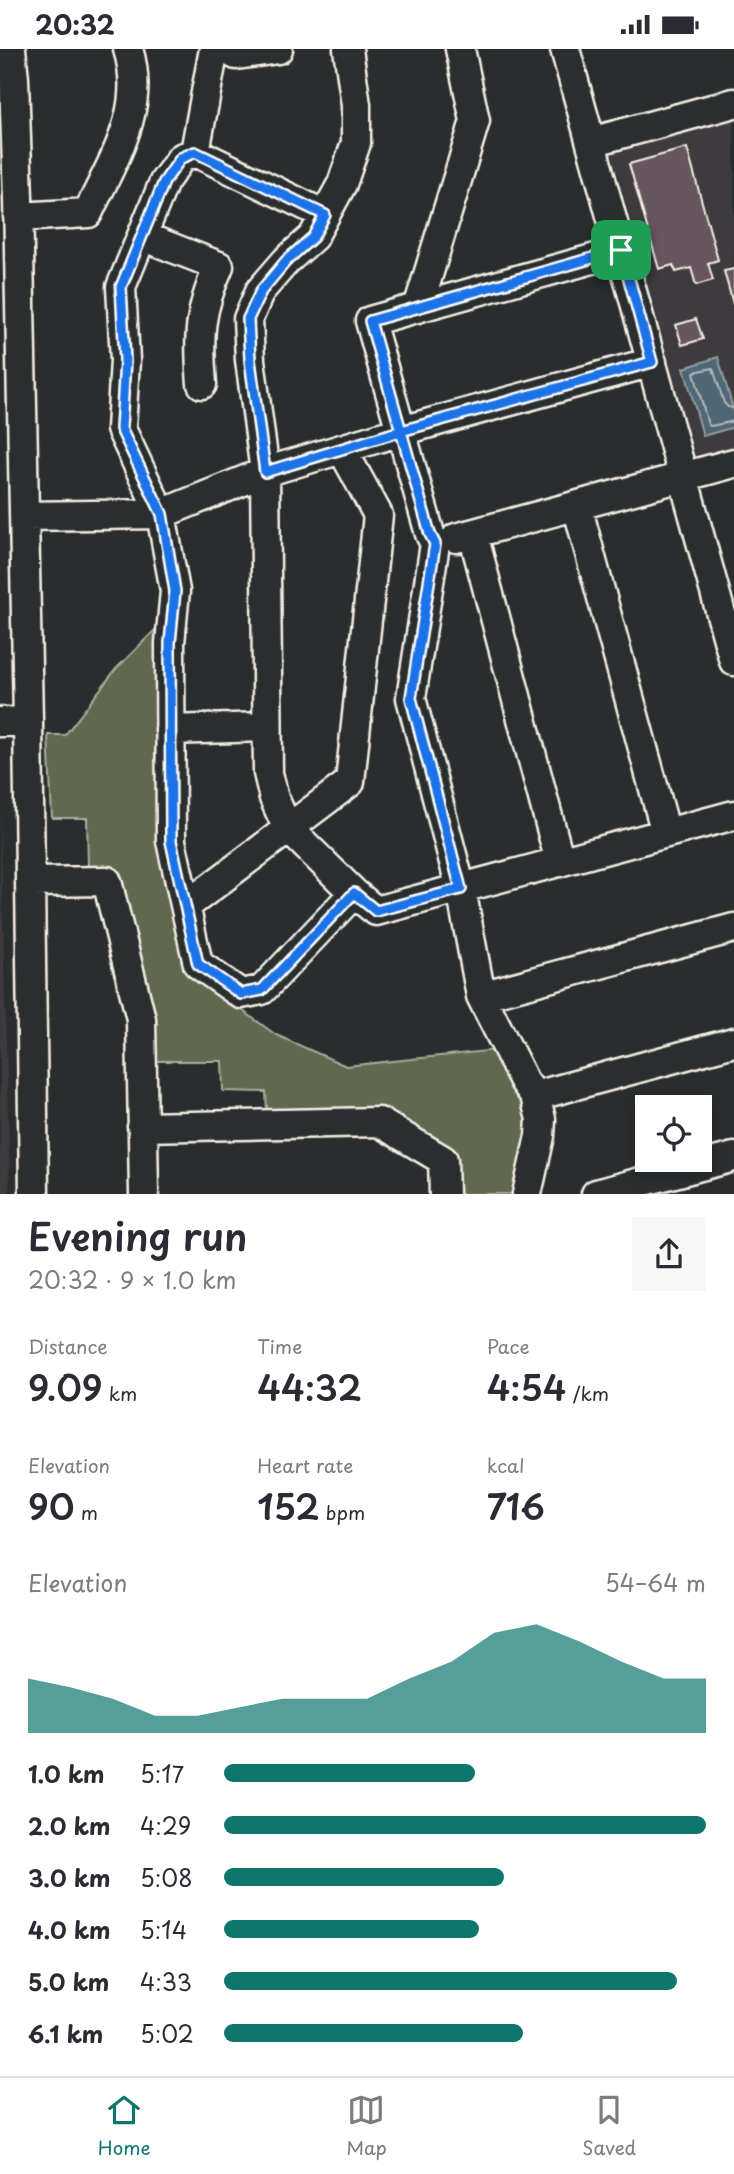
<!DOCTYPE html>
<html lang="en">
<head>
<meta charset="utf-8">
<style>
  :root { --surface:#fff; --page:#f7f7f7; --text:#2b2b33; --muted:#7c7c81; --line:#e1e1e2; --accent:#0f766e }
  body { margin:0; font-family:"Playpen Sans",sans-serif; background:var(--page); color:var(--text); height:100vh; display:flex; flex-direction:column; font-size:26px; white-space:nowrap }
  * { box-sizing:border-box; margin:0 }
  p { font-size:23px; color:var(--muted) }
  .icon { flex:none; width:38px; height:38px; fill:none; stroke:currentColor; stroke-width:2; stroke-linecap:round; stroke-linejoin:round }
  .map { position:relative; height:1145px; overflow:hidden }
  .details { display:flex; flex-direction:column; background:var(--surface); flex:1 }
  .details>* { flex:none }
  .buttons { position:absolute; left:635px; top:1046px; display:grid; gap:14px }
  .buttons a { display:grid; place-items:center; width:77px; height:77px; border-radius:0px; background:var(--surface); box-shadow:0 4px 10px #0003; font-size:35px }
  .pin { position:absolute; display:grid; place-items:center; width:60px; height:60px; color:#fff; margin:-30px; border-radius:14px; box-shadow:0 4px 10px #0006 }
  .round { display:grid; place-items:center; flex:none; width:74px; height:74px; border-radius:0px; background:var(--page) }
  .summary { display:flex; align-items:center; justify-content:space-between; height:119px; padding:0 28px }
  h1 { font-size:38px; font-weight:600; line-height:52px }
  .figures { display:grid; grid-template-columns:repeat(3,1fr); gap:10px; height:119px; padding:7px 28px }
  .figures div { display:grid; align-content:center }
  .figures b { font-size:35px; font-weight:600 }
  .figures small { font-size:19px; font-weight:400 }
  .figures p { font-size:19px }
  .chart { height:196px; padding:14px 28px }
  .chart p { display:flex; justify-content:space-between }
  .chart svg { width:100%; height:126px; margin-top:7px; fill:var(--accent); opacity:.7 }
  ul { padding:0 28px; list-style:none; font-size:23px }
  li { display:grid; grid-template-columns:112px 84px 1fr; align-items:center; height:52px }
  li i { height:18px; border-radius:9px; background:var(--accent) }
  .status { display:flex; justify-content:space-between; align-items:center; height:49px; padding:0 35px; background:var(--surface); direction:ltr }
  .status svg { height:19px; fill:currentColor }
  .tabs { display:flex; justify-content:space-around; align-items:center; height:98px; border-top:2px solid var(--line); background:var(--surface); font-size:19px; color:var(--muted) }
  .tabs a { display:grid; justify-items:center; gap:4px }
  .tabs .current { color:var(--accent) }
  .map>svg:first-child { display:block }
  .built { fill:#3d3a3d }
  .green { fill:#616950; stroke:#aaad9c; stroke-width:2 }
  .water { fill:#506674; stroke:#929ea2; stroke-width:2 }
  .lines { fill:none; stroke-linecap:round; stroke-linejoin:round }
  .shore { stroke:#b2b9ba; stroke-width:2 }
  .building { fill:#68575f; stroke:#f4f1e8; stroke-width:2 }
  .minor-casing { stroke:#f4f1e8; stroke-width:33 }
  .minor { stroke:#2a2d2e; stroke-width:28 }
  .route-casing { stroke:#fff; stroke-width:14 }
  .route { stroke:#1a73e8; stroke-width:9 }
</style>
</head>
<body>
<div class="status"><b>20:32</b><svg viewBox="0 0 49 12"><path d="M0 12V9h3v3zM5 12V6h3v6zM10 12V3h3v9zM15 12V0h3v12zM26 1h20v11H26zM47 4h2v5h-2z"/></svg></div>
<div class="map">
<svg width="734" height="1145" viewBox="0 0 734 1145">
  <rect width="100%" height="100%" fill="#2a2d2e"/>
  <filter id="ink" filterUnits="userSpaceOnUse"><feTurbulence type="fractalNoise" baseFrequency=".0143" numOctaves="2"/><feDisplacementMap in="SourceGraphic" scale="14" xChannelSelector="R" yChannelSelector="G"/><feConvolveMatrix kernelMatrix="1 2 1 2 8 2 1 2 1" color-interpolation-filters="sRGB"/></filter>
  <g filter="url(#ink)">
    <path class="built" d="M734,71V400L695,410L612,104Z
      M0,759L10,1145H0Z"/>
    <path class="green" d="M157,579L160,771L190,923L276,986L346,1017L496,1001L531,1069L517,1145H453L382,1062L267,1065L266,1043L223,1042L222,1012H150L88,821L87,769H52L48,686H65L116,620Z"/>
    <path class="water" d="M718,308L734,363V378L703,387L684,319Z"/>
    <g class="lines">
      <path class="shore" d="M734,359L728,358L724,354L713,319L694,323L708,376L711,377L734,372"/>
    </g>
    <path class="building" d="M687,99L718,211L708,214L713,231L696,236L691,219L676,223L673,216L659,220L629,115Z
      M734,220V255H733L724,222Z
      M696,270L703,290L682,296L676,276Z"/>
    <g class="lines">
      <defs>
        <path id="minor" d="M11,0L14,30L18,149L28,672L34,1145
          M214,0L195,103L181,109L164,133L121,238L125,311L121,380L161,465L175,542L170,594L171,792L198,915L241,945L262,941L354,844
          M225,0L236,6L278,0
          M348,0L356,56V94L342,135L313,188L286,212L260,242L248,270L250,311L265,423L268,724L274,749L287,778L354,844L376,862L734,766
          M565,0L734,612
          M591,93L734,54
          M195,103L325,166
          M18,168L88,164C113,110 147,61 128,0
          M142,187L219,217C199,262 198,287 202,335
          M418,259L475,72L460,0
          M577,457L666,784
          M24,467L161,465L265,423L401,382L652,313
          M473,485L560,813
          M456,489L734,414
          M0,673L28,672
          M170,681L267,678
          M31,833L107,832L141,970L144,1145
          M186,857L350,733L378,466L342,400
          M481,947L734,879
          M535,1047L734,993
          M142,1078L379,1073L443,1111L444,1145
          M527,1145L540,1087L541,1070L535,1047L524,1032L481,947L461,840L411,649L435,495L430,485L370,272L621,202
          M596,1145L734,1108"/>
      </defs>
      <use href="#minor" class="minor-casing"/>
      <use href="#minor" class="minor"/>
    </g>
  </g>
  <g class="lines" filter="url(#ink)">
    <defs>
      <path id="route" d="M621,201L370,272L401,382L265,423L250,311L248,270L261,242L286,212L313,188L325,166L195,103L181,109L164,133L121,238L125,311L121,380L162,465L175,542L170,594L171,792L198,915L241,945L262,941L354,844L376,862L461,840L411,649L435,495L430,485L401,382L652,313L621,201"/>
    </defs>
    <use href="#route" class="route-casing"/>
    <use href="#route" class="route"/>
  </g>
</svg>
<div class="buttons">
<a><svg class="icon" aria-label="locate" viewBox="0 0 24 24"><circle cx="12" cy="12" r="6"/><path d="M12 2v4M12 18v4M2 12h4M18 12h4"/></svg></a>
</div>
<div class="pin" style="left:621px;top:201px;background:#1e9e55"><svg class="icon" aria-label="arrive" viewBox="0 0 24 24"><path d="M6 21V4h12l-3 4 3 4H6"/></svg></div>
</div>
<section class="details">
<div class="summary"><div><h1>Evening run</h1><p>20:32 · 9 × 1.0 km</p></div><a class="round"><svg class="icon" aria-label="share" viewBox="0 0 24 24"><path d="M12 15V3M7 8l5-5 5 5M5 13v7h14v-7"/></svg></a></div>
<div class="figures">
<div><p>Distance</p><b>9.09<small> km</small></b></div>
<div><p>Time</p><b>44:32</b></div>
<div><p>Pace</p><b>4:54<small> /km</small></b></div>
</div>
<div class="figures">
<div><p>Elevation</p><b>90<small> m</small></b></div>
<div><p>Heart rate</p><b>152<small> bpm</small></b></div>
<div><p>kcal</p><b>716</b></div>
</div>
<div class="chart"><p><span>Elevation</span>54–64 m</p>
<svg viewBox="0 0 160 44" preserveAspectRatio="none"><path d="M0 44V25L10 28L20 32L30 38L40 38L50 35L60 32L70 32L80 32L90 25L100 19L110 9L120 6L130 12L140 19L150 25L160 25V44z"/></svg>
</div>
<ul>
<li><b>1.0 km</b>5:17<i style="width:52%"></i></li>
<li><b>2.0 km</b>4:29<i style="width:100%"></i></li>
<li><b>3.0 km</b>5:08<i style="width:58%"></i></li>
<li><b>4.0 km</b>5:14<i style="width:53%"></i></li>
<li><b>5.0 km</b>4:33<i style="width:94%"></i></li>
<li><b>6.1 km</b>5:02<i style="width:62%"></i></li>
</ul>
</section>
<nav class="tabs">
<a class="current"><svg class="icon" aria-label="home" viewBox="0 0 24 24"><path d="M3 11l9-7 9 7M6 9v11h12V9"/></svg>Home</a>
<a><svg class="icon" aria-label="map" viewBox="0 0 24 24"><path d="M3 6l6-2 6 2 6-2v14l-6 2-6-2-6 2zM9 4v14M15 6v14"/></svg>Map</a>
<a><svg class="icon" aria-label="saved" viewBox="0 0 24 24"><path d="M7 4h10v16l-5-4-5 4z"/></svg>Saved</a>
</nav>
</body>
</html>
